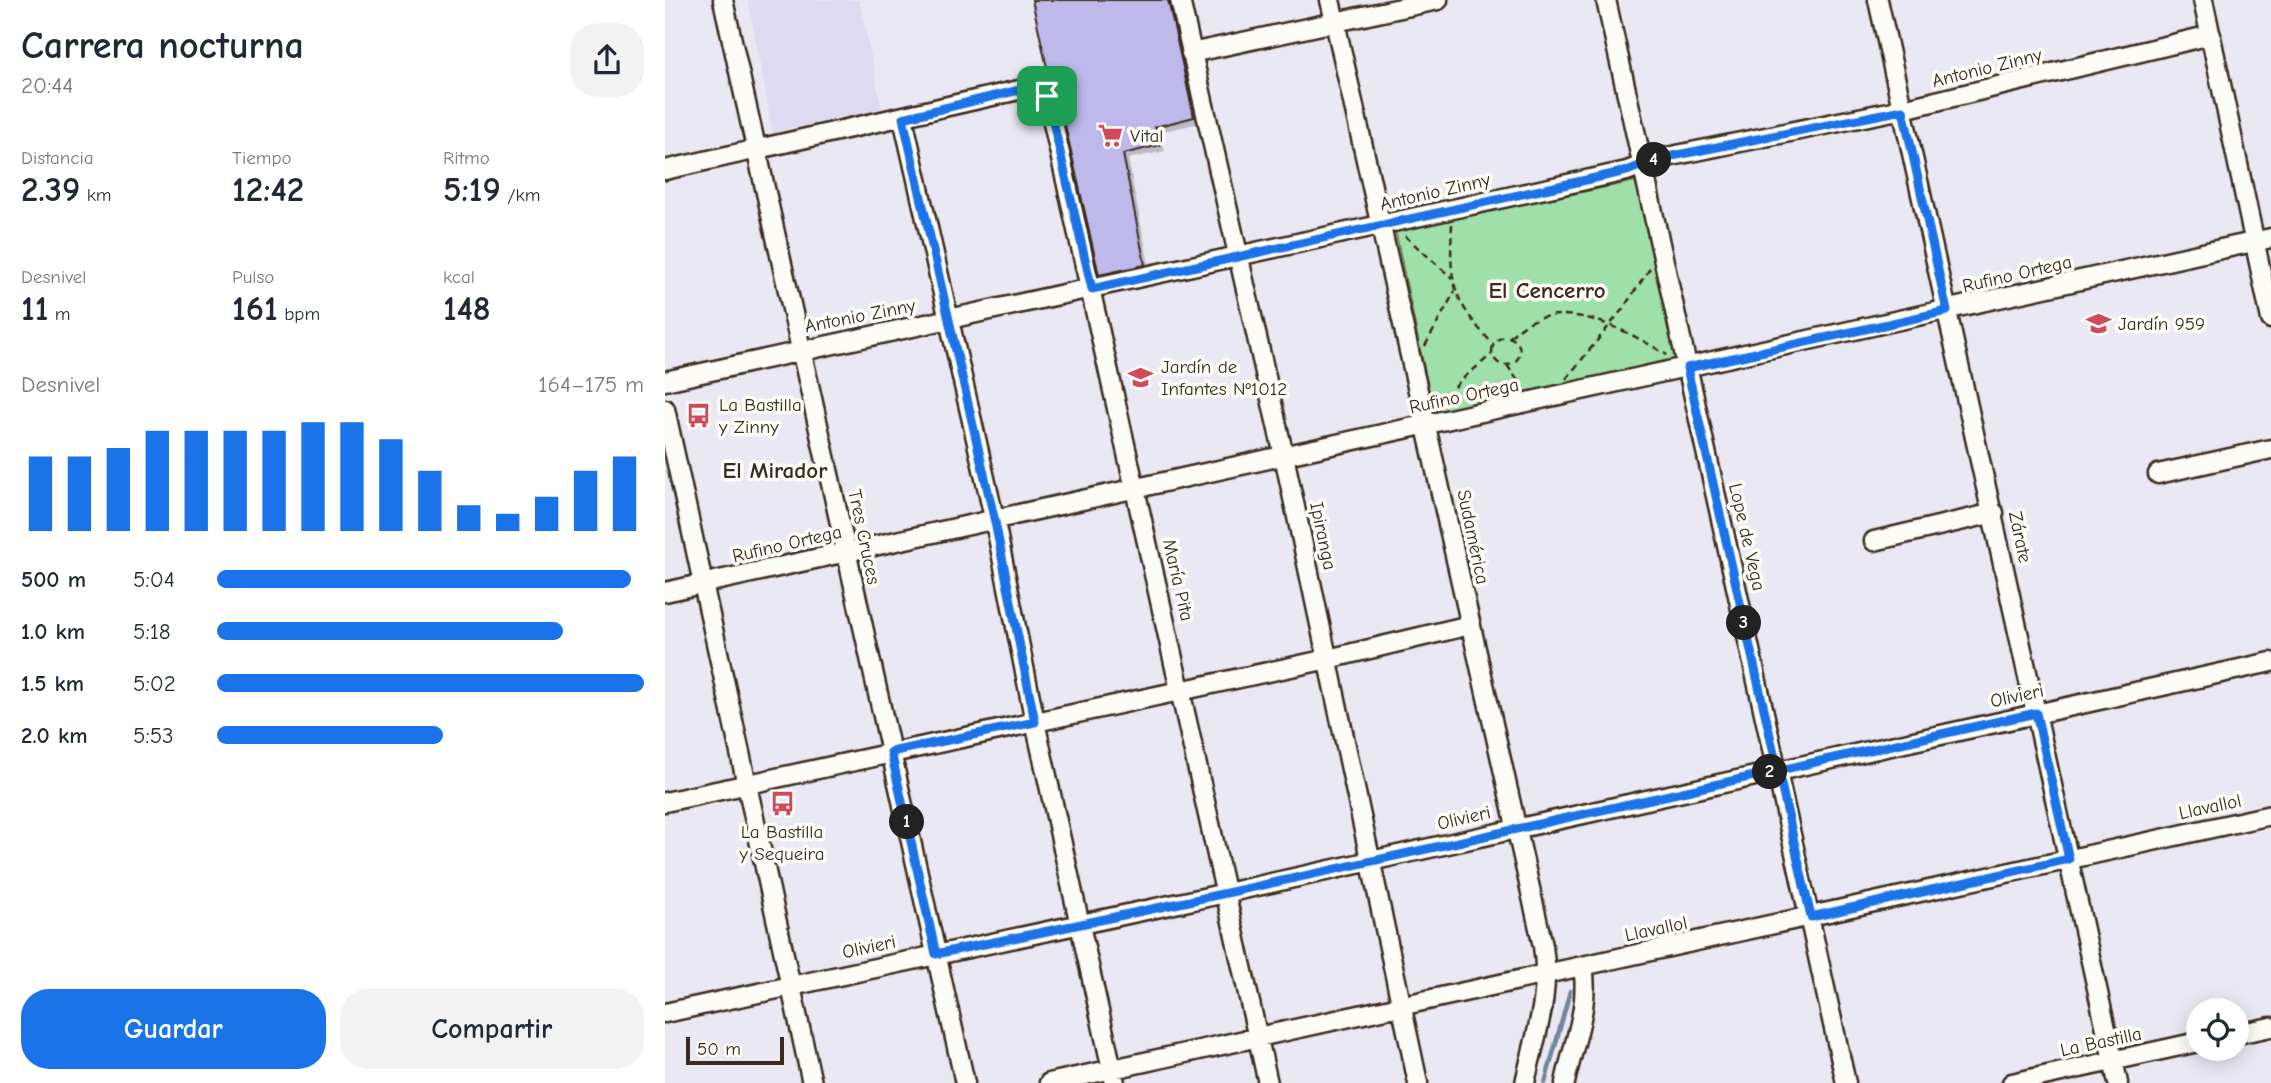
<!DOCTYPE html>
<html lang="es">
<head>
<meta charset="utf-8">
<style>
  :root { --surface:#fff; --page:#f2f2f3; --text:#1f2937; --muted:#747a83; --accent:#1a73e8 }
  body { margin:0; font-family:"Comic Neue",sans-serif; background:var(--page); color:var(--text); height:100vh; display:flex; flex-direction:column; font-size:26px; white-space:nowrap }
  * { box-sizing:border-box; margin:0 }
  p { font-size:23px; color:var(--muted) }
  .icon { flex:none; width:38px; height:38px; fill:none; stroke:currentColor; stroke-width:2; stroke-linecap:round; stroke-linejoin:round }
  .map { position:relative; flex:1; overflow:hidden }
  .panel { display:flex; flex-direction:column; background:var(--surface); width:665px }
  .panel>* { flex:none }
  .fabs { position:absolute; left:1521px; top:998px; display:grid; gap:14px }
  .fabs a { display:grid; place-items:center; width:63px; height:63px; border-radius:50%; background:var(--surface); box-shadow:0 4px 18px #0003; font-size:35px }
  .scale { position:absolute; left:21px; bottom:18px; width:98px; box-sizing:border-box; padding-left:7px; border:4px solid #3b2a1e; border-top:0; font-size:19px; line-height:24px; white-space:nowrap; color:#3b2a1e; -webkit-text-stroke:5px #fdfcf7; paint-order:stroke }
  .pin { position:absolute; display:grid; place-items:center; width:60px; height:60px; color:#fff; margin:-30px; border-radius:14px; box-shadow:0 4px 10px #0006 }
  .km { position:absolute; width:35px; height:35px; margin:-18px; border-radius:50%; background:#222; color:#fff; font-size:19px; line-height:35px; text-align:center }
  .round { display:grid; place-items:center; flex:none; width:74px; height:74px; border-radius:28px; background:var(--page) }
  .summary { display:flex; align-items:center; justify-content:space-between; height:119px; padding:0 21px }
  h1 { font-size:38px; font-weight:600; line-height:52px }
  .figures { display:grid; grid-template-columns:repeat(3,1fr); gap:10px; height:119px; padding:7px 21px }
  .figures div { display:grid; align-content:center }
  .figures b { font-size:35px; font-weight:600 }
  .figures small { font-size:19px; font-weight:400 }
  .figures p { font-size:19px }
  .chart { height:196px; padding:14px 21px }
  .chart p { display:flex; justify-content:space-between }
  .chart svg { width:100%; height:126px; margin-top:7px; stroke:var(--accent); stroke-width:6 }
  .button { display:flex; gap:14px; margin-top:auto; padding:14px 21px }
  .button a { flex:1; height:80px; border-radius:28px; background:var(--accent); color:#fff; font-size:28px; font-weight:600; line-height:80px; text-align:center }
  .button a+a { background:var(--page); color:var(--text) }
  ul { padding:0 21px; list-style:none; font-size:23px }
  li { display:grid; grid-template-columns:112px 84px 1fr; align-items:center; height:52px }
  li i { height:18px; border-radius:9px; background:var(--accent) }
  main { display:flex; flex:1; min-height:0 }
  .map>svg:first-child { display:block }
  .built { fill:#dddaf1 }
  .green { fill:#9fe0aa; stroke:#6d8564; stroke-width:2 }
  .shadow { fill:#0003 }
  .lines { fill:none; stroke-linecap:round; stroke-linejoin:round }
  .stream { stroke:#6f869b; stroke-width:4.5 }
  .building { fill:#bfb9eb; stroke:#3b2a1e; stroke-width:2 }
  .minor-casing { stroke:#3b2a1e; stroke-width:23 }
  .path { stroke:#3b2a1e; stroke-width:2.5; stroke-dasharray:7 5; stroke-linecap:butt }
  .minor { stroke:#fdfcf7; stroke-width:18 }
  .route-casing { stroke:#fff; stroke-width:14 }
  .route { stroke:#1a73e8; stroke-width:9 }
  .labels { text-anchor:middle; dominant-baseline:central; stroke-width:7; stroke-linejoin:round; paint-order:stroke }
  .street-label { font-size:19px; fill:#3b2a1e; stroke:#fdfcf7 }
  .poi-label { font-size:19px; fill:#3b2a1e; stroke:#fdfcf7; text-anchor:start }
  .quarter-label { font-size:23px; font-weight:bold; fill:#3b2a1e; stroke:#fdfcf7 }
</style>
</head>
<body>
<main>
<section class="panel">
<div class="summary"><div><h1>Carrera nocturna</h1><p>20:44</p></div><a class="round"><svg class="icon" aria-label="share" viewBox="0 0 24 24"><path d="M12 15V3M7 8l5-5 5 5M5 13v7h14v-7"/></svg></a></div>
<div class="figures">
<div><p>Distancia</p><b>2.39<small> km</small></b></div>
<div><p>Tiempo</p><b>12:42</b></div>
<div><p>Ritmo</p><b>5:19<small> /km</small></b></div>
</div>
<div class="figures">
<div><p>Desnivel</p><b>11<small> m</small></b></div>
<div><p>Pulso</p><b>161<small> bpm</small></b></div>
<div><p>kcal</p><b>148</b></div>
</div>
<div class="chart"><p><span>Desnivel</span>164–175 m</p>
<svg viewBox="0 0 160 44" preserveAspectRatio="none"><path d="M5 44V18M15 44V18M25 44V15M35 44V9M45 44V9M55 44V9M65 44V9M75 44V6M85 44V6M95 44V12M105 44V23M115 44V35M125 44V38M135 44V32M145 44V23M155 44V18"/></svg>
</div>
<ul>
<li><b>500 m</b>5:04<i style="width:97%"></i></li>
<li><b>1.0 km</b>5:18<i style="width:81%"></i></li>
<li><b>1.5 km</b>5:02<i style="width:100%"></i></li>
<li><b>2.0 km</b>5:53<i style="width:53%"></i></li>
</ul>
<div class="button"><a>Guardar</a><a>Compartir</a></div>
</section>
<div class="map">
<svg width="1606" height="1083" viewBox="0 0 1606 1083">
  <rect width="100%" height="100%" fill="#eae8f3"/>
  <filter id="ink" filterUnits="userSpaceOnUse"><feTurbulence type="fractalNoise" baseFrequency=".0143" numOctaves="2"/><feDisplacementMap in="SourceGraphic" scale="14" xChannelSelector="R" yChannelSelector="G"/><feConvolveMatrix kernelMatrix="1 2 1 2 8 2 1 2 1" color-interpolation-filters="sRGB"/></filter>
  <g filter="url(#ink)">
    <path class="built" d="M83,0H194L217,108L108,132Z"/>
    <path class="green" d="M971,181L1014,361L769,416L730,230Z"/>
    <path class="shadow" d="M369,0H507L534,123L495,132L500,151L463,159L485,270L441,280L435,274L395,93Z"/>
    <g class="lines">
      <path class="stream" d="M880,1083L905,991"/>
    </g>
    <path class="building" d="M367,0H503L529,117L490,127L495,145L458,154L480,265L434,275L393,94L385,81Z"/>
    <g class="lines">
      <defs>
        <path id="minor" d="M58,0L300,1083
          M515,0L619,456L753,1083
          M665,0L878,946C886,996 870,1035 860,1083
          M941,0L1181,1083
          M1213,0L1453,1083
          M1538,0L1606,319
          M526,53L773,0
          M238,118L330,522L370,722L450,1083
          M0,170L367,87L376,88L382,96L603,1083
          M0,381L962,171L992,159L1238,109L1546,35
          M0,409L147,1083
          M1493,474L1606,449
          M1209,541L1329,513
          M0,592L1606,238
          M0,802L663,659L805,625
          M0,1013L561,893L1606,662
          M1572,1034L1606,1027
          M384,1083L1606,815
          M900,1083C908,1043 925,1008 918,966
          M1347,1083L1533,1042"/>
      </defs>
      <use href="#minor" class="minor-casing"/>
      <path class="path" d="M787,224C784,282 787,301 828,344
        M740,236L787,278
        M827 351a14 14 0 1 1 28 0a14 14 0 1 1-28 0Z
        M845,337C888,291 957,327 1002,355
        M760,346L790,291
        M842,365L858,388
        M901,379L957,310L986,267
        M775,406L795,381L827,354"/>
      <use href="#minor" class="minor"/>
    </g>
  </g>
  <g class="lines" filter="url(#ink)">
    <defs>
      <path id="route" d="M382,96L376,88L367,87L238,118L330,522L370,722L226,752L271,954C639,879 1005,794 1371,713L1404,859L1146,917C1104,734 1063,551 1022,368L1282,311L1238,110L992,159L962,171L427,289L382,96"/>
    </defs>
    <use href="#route" class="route-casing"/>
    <use href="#route" class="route"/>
  </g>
  <defs>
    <symbol id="supermarket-bare" viewBox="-9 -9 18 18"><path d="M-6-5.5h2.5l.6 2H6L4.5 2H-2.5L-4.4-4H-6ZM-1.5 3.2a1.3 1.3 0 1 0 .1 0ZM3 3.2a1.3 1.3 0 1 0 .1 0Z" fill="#d1495b" stroke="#fdfcf7" stroke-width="2.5" paint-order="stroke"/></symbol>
    <symbol id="school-bare" viewBox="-9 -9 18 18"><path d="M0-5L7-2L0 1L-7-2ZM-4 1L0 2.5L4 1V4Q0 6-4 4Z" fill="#d1495b" stroke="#fdfcf7" stroke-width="2.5" paint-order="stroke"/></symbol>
    <symbol id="bus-bare" viewBox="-9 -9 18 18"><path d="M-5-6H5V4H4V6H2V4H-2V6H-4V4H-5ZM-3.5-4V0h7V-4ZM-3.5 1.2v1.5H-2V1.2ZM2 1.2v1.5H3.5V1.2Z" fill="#d1495b" stroke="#fdfcf7" stroke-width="2.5" paint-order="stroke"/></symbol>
  </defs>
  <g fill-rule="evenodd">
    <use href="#supermarket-bare" x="428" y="118" width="35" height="35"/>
    <use href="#school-bare" x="1416" y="306" width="35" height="35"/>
    <use href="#school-bare" x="458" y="360" width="35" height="35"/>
    <use href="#bus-bare" x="16" y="398" width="35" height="35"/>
    <use href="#bus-bare" x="100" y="786" width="35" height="35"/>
  </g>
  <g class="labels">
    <g class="street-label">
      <text transform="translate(1322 68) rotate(-14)">Antonio Zinny</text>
      <text transform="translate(770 192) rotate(-13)">Antonio Zinny</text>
      <text transform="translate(1352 274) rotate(-13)">Rufino Ortega</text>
      <text transform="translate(195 316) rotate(-11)">Antonio Zinny</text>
      <text transform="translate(799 396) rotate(-12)">Rufino Ortega</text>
      <text transform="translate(658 536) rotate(78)">Ipiranga</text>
      <text transform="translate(199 537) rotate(78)">Tres Cruces</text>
      <text transform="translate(808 537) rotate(78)">Sudamérica</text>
      <text transform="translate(1082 537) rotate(77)">Lope de Vega</text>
      <text transform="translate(1355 537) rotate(78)">Zárate</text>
      <text transform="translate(122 544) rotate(-13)">Rufino Ortega</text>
      <text transform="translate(513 580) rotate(77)">María Pita</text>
      <text transform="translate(1352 696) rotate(-12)">Olivieri</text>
      <text transform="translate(1545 807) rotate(-12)">Llavallol</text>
      <text transform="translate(799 818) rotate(-13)">Olivieri</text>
      <text transform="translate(991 929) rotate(-12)">Llavallol</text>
      <text transform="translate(204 947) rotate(-12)">Olivieri</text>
      <text transform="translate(1436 1042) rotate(-12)">La Bastilla</text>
    </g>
    <g class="poi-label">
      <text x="465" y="136">Vital</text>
      <text x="1453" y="324">Jardín 959</text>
      <text x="496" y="367">Jardín de<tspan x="496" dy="22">Infantes Nº1012</tspan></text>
      <text x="54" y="405">La Bastilla<tspan x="54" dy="22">y Zinny</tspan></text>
      <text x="117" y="832" text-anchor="middle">La Bastilla<tspan x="117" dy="22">y Sequeira</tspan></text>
    </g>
    <g class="quarter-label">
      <text x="882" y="290">El Cencerro</text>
      <text x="110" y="470">El Mirador</text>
    </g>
  </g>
</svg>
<div class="fabs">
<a><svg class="icon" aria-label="locate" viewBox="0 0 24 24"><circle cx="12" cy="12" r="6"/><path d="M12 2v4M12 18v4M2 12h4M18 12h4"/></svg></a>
</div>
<div class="scale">50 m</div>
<div class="pin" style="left:382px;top:96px;background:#1e9e55"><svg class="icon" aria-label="arrive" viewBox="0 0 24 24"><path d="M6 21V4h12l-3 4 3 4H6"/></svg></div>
<b class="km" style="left:242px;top:822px">1</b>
<b class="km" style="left:1105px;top:772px">2</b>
<b class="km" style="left:1079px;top:623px">3</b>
<b class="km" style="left:989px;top:160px">4</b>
</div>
</main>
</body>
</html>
